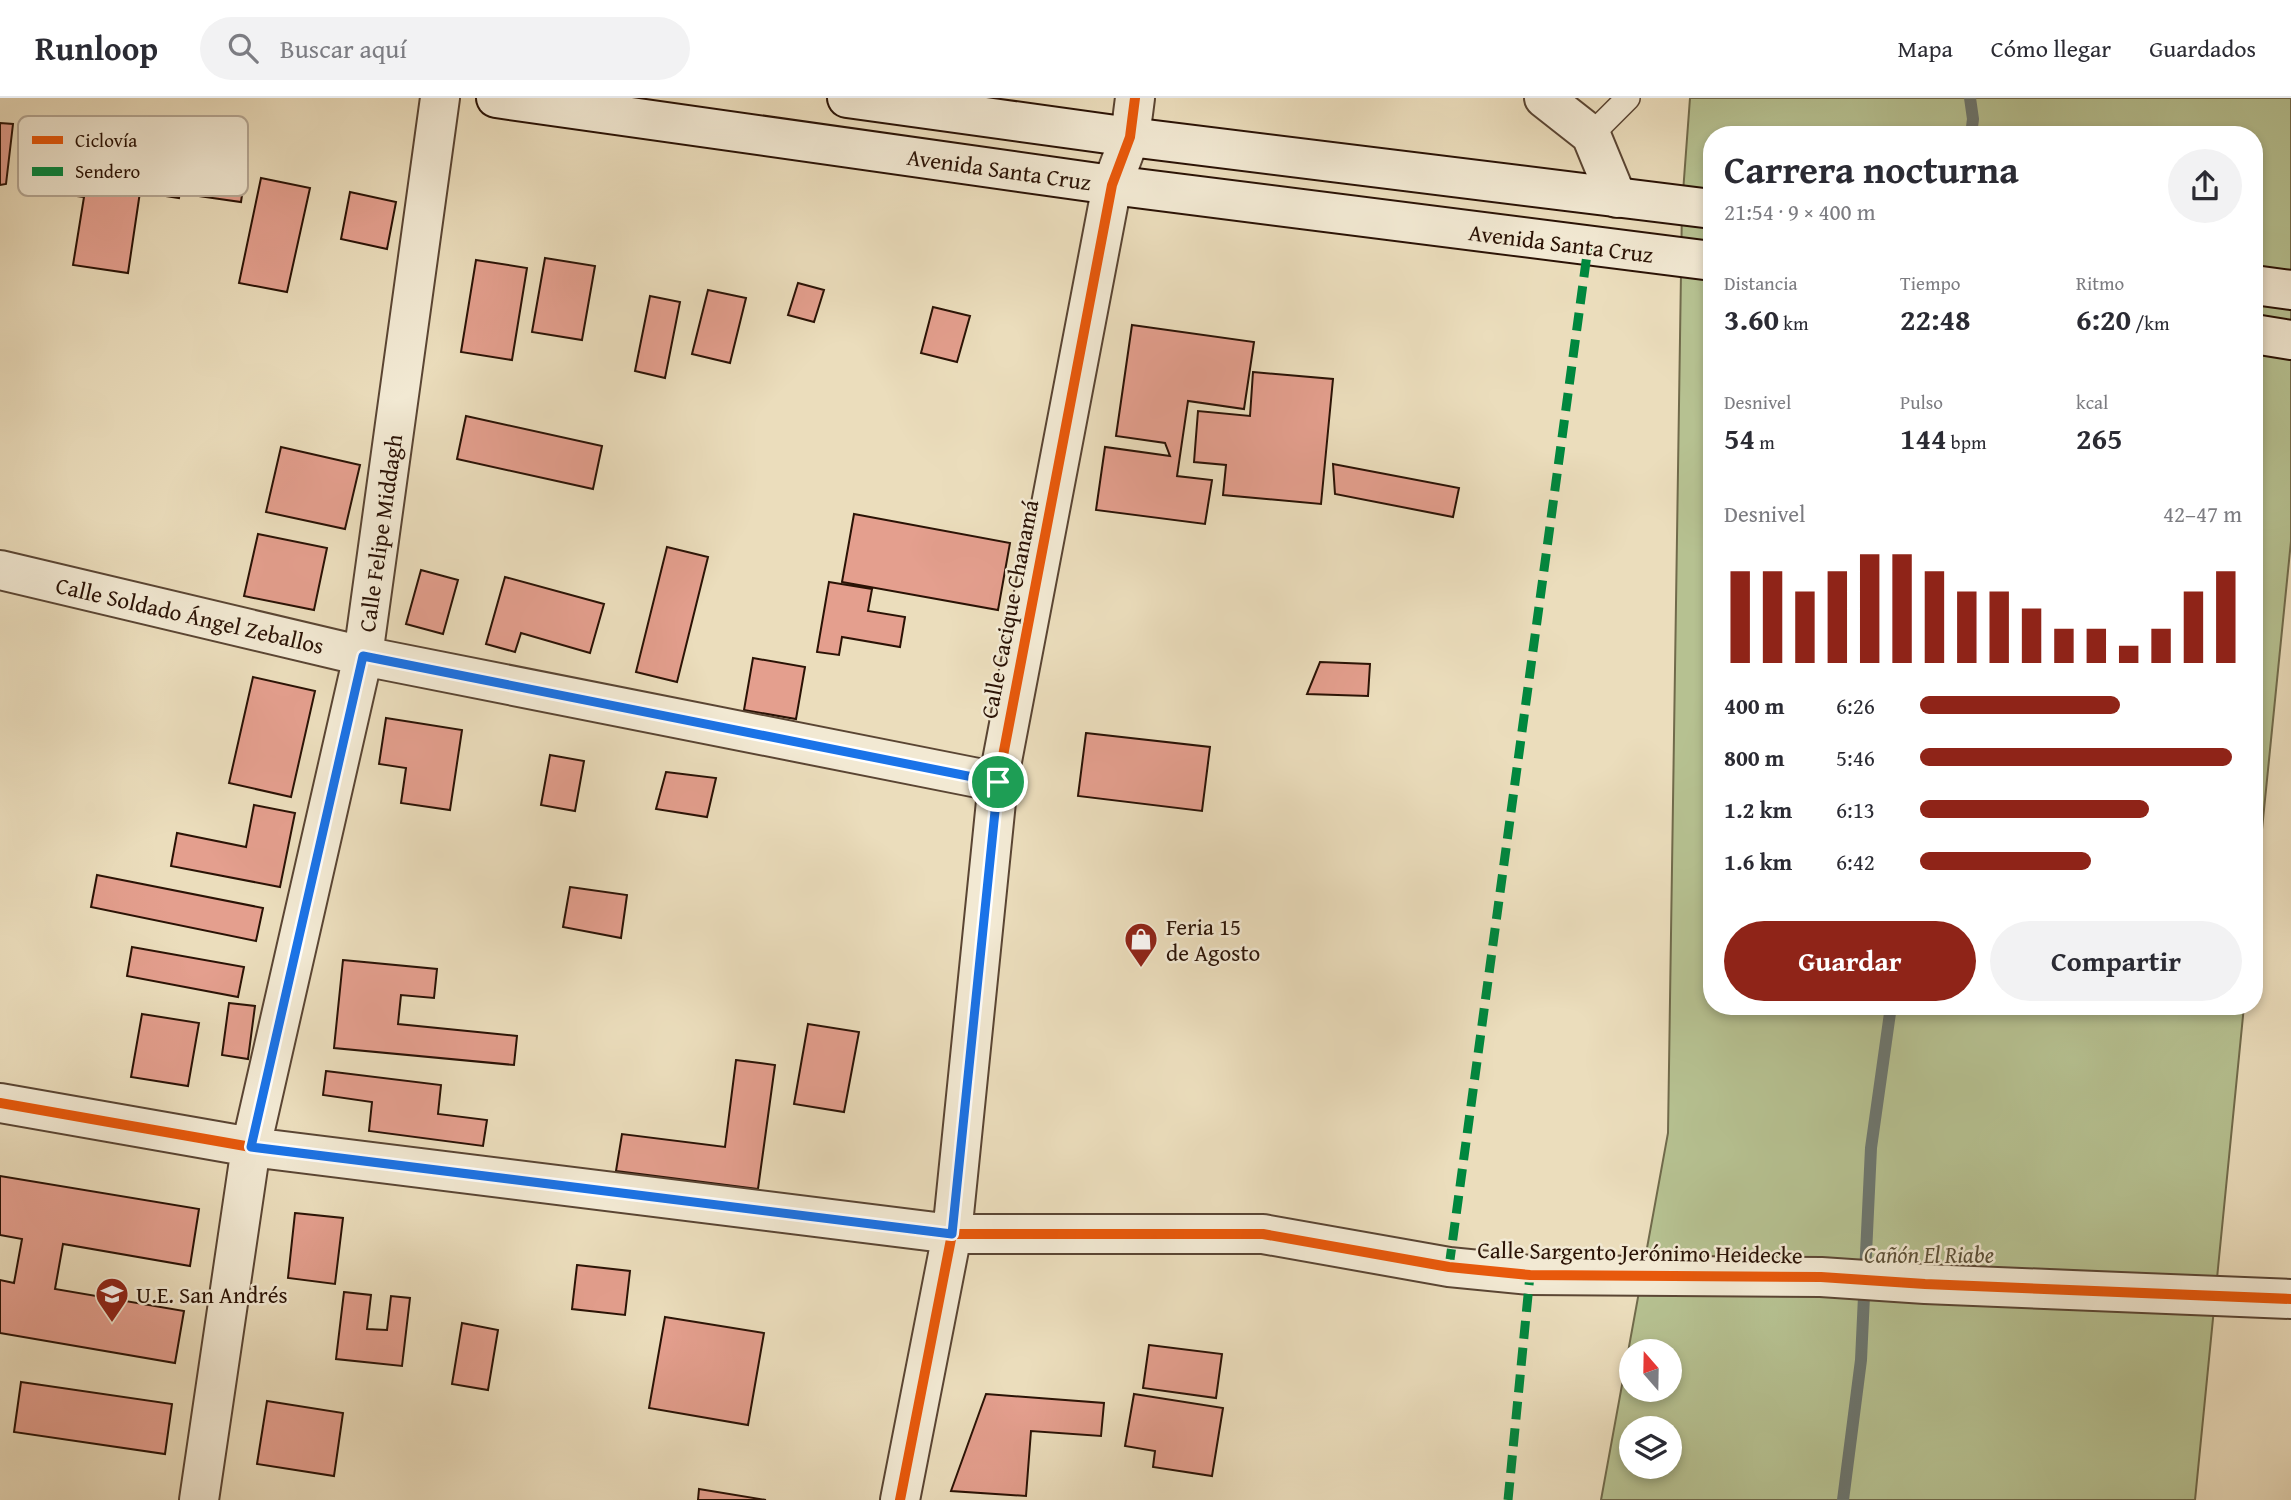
<!DOCTYPE html>
<html lang="es">
<head>
<meta charset="utf-8">
<style>
  :root { --surface:#fff; --page:#f2f2f3; --text:#2b2b33; --muted:#7c7c81; --line:#e1e1e2; --accent:#8f2418 }
  body { margin:0; font-family:"Gentium Book Plus",serif; background:var(--page); color:var(--text); height:100vh; display:flex; flex-direction:column; font-size:26px; white-space:nowrap }
  * { box-sizing:border-box; margin:0 }
  p { font-size:23px; color:var(--muted) }
  .icon { flex:none; width:38px; height:38px; fill:none; stroke:currentColor; stroke-width:2; stroke-linecap:round; stroke-linejoin:round }
  .map { position:relative; flex:1; overflow:hidden }
  .panel { position:absolute; left:1703px; top:28px; width:560px; height:889px; display:flex; flex-direction:column; background:var(--surface); border-radius:28px; box-shadow:0 4px 10px #0003 }
  .panel>* { flex:none }
  .needle { width:46px; rotate:340deg }
  .controls { position:absolute; left:1619px; top:1241px; display:grid; gap:14px }
  .controls a { display:grid; place-items:center; width:63px; height:63px; border-radius:50%; background:var(--surface); box-shadow:0 4px 10px #0003; font-size:35px }
  .pin { position:absolute; display:grid; place-items:center; width:60px; height:60px; color:#fff; margin:-30px; border:4px solid #fff; border-radius:50%; box-shadow:0 2px 7px #0007 }
  .round { display:grid; place-items:center; flex:none; width:74px; height:74px; border-radius:37px; background:var(--page) }
  .summary { display:flex; align-items:center; justify-content:space-between; height:119px; padding:0 21px }
  h1 { font-size:38px; font-weight:600; line-height:52px }
  .figures { display:grid; grid-template-columns:repeat(3,1fr); gap:10px; height:119px; padding:7px 21px }
  .figures div { display:grid; align-content:center }
  .figures b { font-size:30px; font-weight:600 }
  .figures small { font-size:19px; font-weight:400 }
  .figures p { font-size:19px }
  .chart { height:196px; padding:14px 21px }
  .chart p { display:flex; justify-content:space-between }
  .chart svg { width:100%; height:126px; margin-top:7px; stroke:var(--accent); stroke-width:6 }
  .primary-button { display:flex; gap:14px; margin-top:auto; padding:14px 21px }
  .primary-button a { flex:1; height:80px; border-radius:42px; background:var(--accent); color:#fff; font-size:28px; font-weight:600; line-height:80px; text-align:center }
  .primary-button a+a { background:var(--page); color:var(--text) }
  ul { padding:0 21px; list-style:none; font-size:23px }
  li { display:grid; grid-template-columns:112px 84px 1fr; align-items:center; height:52px }
  li i { height:18px; border-radius:9px; background:var(--accent) }
  header { display:flex; align-items:center; gap:42px; box-sizing:border-box; height:98px; padding:0 35px; background:var(--surface); border-bottom:2px solid var(--line) }
  header strong { font-size:33px }
  nav { display:flex; gap:38px; margin-inline-start:auto; font-size:24px }
  .search { width:490px; height:63px; background:var(--page); display:flex; align-items:center; gap:18px; box-sizing:border-box; padding:0 24px; border-radius:38px; color:var(--muted); font-size:26px }
  .map>svg:first-child { display:block }
  .green { fill:#b6c191; stroke:#706a4b; stroke-width:2; fill-rule:evenodd }
  .lines { fill:none; stroke-linecap:round; stroke-linejoin:round }
  .stream { stroke:#6d7770; stroke-width:12 }
  .building { fill:#e49f8e; stroke:#2a1205; stroke-width:2 }
  .service-casing { stroke:#5a4533; stroke-width:26 }
  .minor-casing { stroke:#5a4533; stroke-width:42 }
  .secondary-casing { stroke:#2a1205; stroke-width:42 }
  .service { stroke:#f2e9d3; stroke-width:23 }
  .minor { stroke:#f2e9d3; stroke-width:38 }
  .secondary { stroke:#f2e9d3; stroke-width:38 }
  .quiet { stroke:#00873e; stroke-width:9; stroke-dasharray:18 9; stroke-linecap:butt }
  .cycleway-casing { stroke:#f2e9d3; stroke-width:15 }
  .cycleway { stroke:#e8590c; stroke-width:10 }
  .route-casing { stroke:#fff; stroke-width:14 }
  .route { stroke:#1a73e8; stroke-width:9 }
  .labels { text-anchor:middle; dominant-baseline:central; stroke-width:5; stroke-linejoin:round; paint-order:stroke }
  .street-label { font-size:23px; fill:#2a1205; stroke:#f2e9d3 }
  .poi-label { font-size:23px; fill:#2a1205; stroke:#f2e9d3; text-anchor:start }
  .park-label { font-size:23px; font-style:italic; fill:#5b4f36; stroke:#f2e9d3 }
  .key { fill:#f2e9d3; stroke:#b6a895; stroke-width:2 }
  .key-label { font-size:19px; fill:#2a1205 }
</style>
</head>
<body>
<header>
<strong>Runloop</strong>
<div class="search"><svg class="icon" aria-label="search" viewBox="0 0 24 24"><circle cx="10" cy="10" r="6"/><path d="M15 15l6 6"/></svg>Buscar aquí</div>
<nav><a>Mapa</a><a>Cómo llegar</a><a>Guardados</a></nav>
</header>
<div class="map">
<svg width="2291" height="1402" viewBox="0 0 2291 1402">
  <rect width="100%" height="100%" fill="#ebddbc"/>
  <filter id="stains"><feTurbulence type="fractalNoise" baseFrequency=".00286" numOctaves="4"/><feColorMatrix values="0 0 0 0 .2 0 0 0 0 .09 0 0 0 0 .02 0 0 0 .5 -.17"/></filter>
  <radialGradient id="worn" r=".72"><stop offset=".6" stop-color="#630" stop-opacity="0"/><stop offset="1" stop-color="#630" stop-opacity=".3"/></radialGradient>
  <path class="green" d="M1690,0H2291V443L2254,811V37H1712V908H2244L2195,1402H1601L1668,1035L1682,108ZM1631,1253H1670V1292H1631ZM1631,1330H1670V1368H1631Z"/>
  <g class="lines">
    <path class="stream" d="M1970,0L1973,21L1971,37
      M1843,1402L1861,1262L1871,1050L1891,908"/>
  </g>
  <path class="building" d="M0,25L13,26L6,86L0,87Z
    M63,29L187,48L179,100L140,94L128,175L73,167L84,99L54,95Z
    M197,55L247,62L241,104L191,97Z
    M261,80L310,90L287,194L239,185Z
    M350,94L396,104L387,151L341,141Z
    M545,160L595,168L582,242L532,234Z
    M476,162L527,170L512,262L461,254Z
    M798,185L824,192L814,224L788,217Z
    M708,192L746,200L730,265L692,256Z
    M650,198L680,204L665,280L635,273Z
    M933,209L970,218L957,264L921,255Z
    M1132,227L1254,244L1244,311L1188,303L1177,378L1212,382L1205,426L1096,412L1105,349L1170,358L1165,345L1116,338Z
    M1253,274L1333,281L1321,406L1223,397L1226,367L1194,364L1198,313L1250,318Z
    M466,318L602,348L593,391L457,361Z
    M281,349L360,367L345,431L266,414Z
    M1333,366L1459,390L1453,419L1335,396Z
    M854,416L1010,445L998,512L842,484Z
    M258,436L327,450L314,512L244,498Z
    M667,449L708,459L677,584L636,574Z
    M421,472L458,482L443,536L406,526Z
    M505,479L604,506L590,555L521,535L515,554L486,546Z
    M829,484L872,491L868,513L905,519L900,549L842,539L839,557L817,554Z
    M753,560L805,569L796,621L744,612Z
    M1320,564L1370,566L1368,598L1307,596Z
    M253,579L315,593L291,699L229,685Z
    M386,620L462,632L450,712L401,705L406,670L379,666Z
    M1086,635L1210,649L1202,713L1078,698Z
    M550,657L584,663L575,713L541,707Z
    M666,674L716,680L707,719L656,711Z
    M254,707L295,715L280,789L171,768L177,735L246,749Z
    M97,777L263,810L256,843L91,809Z
    M570,789L627,797L621,840L563,829Z
    M132,849L244,869L238,899L127,878Z
    M343,862L437,871L434,900L401,897L398,926L517,938L514,967L334,950Z
    M229,905L255,908L248,961L222,957Z
    M142,916L199,925L188,988L131,979Z
    M808,926L859,934L844,1014L794,1006Z
    M736,962L775,967L758,1091L616,1073L622,1036L725,1049Z
    M326,973L441,987L438,1016L487,1022L483,1048L369,1033L372,1004L323,997Z
    M0,1078L199,1111L190,1168L63,1146L55,1191L184,1213L175,1265L0,1235V1182L14,1185L22,1141L0,1137Z
    M295,1115L343,1120L335,1186L288,1180Z
    M577,1167L630,1173L625,1217L572,1211Z
    M344,1194L371,1197L367,1231L387,1232L391,1198L410,1200L402,1268L336,1261Z
    M665,1219L764,1235L748,1327L649,1310Z
    M462,1225L498,1232L488,1292L452,1286Z
    M1149,1247L1222,1256L1216,1300L1143,1290Z
    M21,1284L172,1306L165,1356L14,1334Z
    M986,1296L1104,1305L1101,1338L1031,1333L1026,1398L951,1393Z
    M1134,1296L1223,1310L1212,1378L1153,1369L1155,1353L1125,1348Z
    M267,1303L343,1315L334,1378L257,1366Z
    M699,1391L766,1402H698Z"/>
  <g class="lines">
    <defs>
      <path id="service" d="M1591,37L1628,0"/>
      <path id="minor" d="M1544,0L1591,37L1617,100
        M0,472L363,558L998,684
        M0,1005L251,1049L952,1136H1263L1449,1169L1530,1177L1821,1179L1925,1186L2291,1201
        M199,1402L251,1049L363,558L440,0
        M900,1402L952,1136L998,684L1112,87L1130,39L1135,0"/>
      <path id="secondary" d="M496,0L1112,87L1712,163
        M847,0L1130,39L1712,111
        M2254,187L2291,192
        M2254,236L2291,242"/>
    </defs>
    <use href="#service" class="service-casing"/>
    <use href="#minor" class="minor-casing"/>
    <use href="#secondary" class="secondary-casing"/>
    <use href="#service" class="service"/>
    <use href="#minor" class="minor"/>
    <use href="#secondary" class="secondary"/>
    <path class="quiet" d="M1449,1169L1588,149
      M1508,1402L1530,1177"/>
    <defs>
      <path id="cycleway" d="M0,1005L251,1049L952,1136H1263L1449,1169L1530,1177L1821,1179L1925,1186L2291,1201
        M900,1402L952,1136L998,684L1112,87L1130,39L1135,0"/>
    </defs>
    <use href="#cycleway" class="cycleway-casing"/>
    <use href="#cycleway" class="cycleway"/>
  </g>
  <g class="lines">
    <defs>
      <path id="route" d="M363,558L998,684L952,1136L251,1049Z"/>
    </defs>
    <use href="#route" class="route-casing"/>
    <use href="#route" class="route"/>
  </g>
  <defs>
    <symbol id="shop-pin" viewBox="-11 -11 22 30"><path d="M0 17L-7.5 6A9.5 9.5 0 1 1 7.5 6Z" fill="#8f2418" stroke="#f2e9d3"/><path d="M-5-2.5h2.3a2.7 3.5 0 0 1 5.4 0H5L5.5 6h-11ZM-1.5-2.5h3a1.5 2.3 0 0 0-3 0Z" fill="#fff"/></symbol>
    <symbol id="school-pin" viewBox="-11 -11 22 30"><path d="M0 17L-7.5 6A9.5 9.5 0 1 1 7.5 6Z" fill="#8f2418" stroke="#f2e9d3"/><path d="M0-5L7-2L0 1L-7-2ZM-4 1L0 2.5L4 1V4Q0 6-4 4Z" fill="#fff"/></symbol>
  </defs>
  <g fill-rule="evenodd">
    <use href="#shop-pin" x="1122" y="822" width="38" height="52"/>
    <use href="#school-pin" x="93" y="1177" width="38" height="52"/>
  </g>
  <g class="labels">
    <g class="street-label">
      <text transform="translate(999 71) rotate(8)">Avenida Santa Cruz</text>
      <text transform="translate(1561 145) rotate(7)">Avenida Santa Cruz</text>
      <text transform="translate(380 435) rotate(-82)">Calle Felipe Middagh</text>
      <text transform="translate(1009 511) rotate(-79)">Calle Cacique Chanamá</text>
      <text transform="translate(190 517) rotate(13)">Calle Soldado Ángel Zeballos</text>
      <text transform="translate(1640 1154) rotate(1)">Calle Sargento Jerónimo Heidecke</text>
    </g>
    <g class="poi-label">
      <text x="1166" y="828">Feria 15<tspan x="1166" dy="26">de Agosto</tspan></text>
      <text x="136" y="1196">U.E. San Andrés</text>
    </g>
    <g class="park-label">
      <text x="1929" y="1156">Cañón El Riabe</text>
    </g>
  </g>
  <rect x="18" y="18" width="230" height="80" rx="10" class="key"/>
  <rect x="32" y="38" width="31" height="8" fill="#e8590c"/>
  <rect x="32" y="69" width="31" height="9" fill="#00873e"/>
  <g class="key-label">
    <text x="75" y="49">Ciclovía</text>
    <text x="75" y="80">Sendero</text>
  </g>
  <rect width="100%" height="100%" filter="url(#stains)"/>
  <rect width="100%" height="100%" fill="url(#worn)"/>
</svg>
<div class="controls">
<a><svg class="needle" viewBox="-14 -14 28 28"><path d="M0-13l5 13h-10z" fill="#e53935"/><path d="M0 13l5-13h-10z" fill="#7c7c81"/></svg></a>
<a><svg class="icon" aria-label="layers" viewBox="0 0 24 24"><path d="M12 4l9 5-9 5-9-5zM3 14l9 5 9-5"/></svg></a>
</div>
<div class="pin" style="left:998px;top:684px;background:#1e9e55"><svg class="icon" aria-label="arrive" viewBox="0 0 24 24"><path d="M6 21V4h12l-3 4 3 4H6"/></svg></div>
<section class="panel">
<div class="summary"><div><h1>Carrera nocturna</h1><p>21:54 · 9 × 400 m</p></div><a class="round"><svg class="icon" aria-label="share" viewBox="0 0 24 24"><path d="M12 15V3M7 8l5-5 5 5M5 13v7h14v-7"/></svg></a></div>
<div class="figures">
<div><p>Distancia</p><b>3.60<small> km</small></b></div>
<div><p>Tiempo</p><b>22:48</b></div>
<div><p>Ritmo</p><b>6:20<small> /km</small></b></div>
</div>
<div class="figures">
<div><p>Desnivel</p><b>54<small> m</small></b></div>
<div><p>Pulso</p><b>144<small> bpm</small></b></div>
<div><p>kcal</p><b>265</b></div>
</div>
<div class="chart"><p><span>Desnivel</span>42–47 m</p>
<svg viewBox="0 0 160 44" preserveAspectRatio="none"><path d="M5 44V12M15 44V12M25 44V19M35 44V12M45 44V6M55 44V6M65 44V12M75 44V19M85 44V19M95 44V25M105 44V32M115 44V32M125 44V38M135 44V32M145 44V19M155 44V12"/></svg>
</div>
<ul>
<li><b>400 m</b>6:26<i style="width:62%"></i></li>
<li><b>800 m</b>5:46<i style="width:97%"></i></li>
<li><b>1.2 km</b>6:13<i style="width:71%"></i></li>
<li><b>1.6 km</b>6:42<i style="width:53%"></i></li>
</ul>
<div class="primary-button"><a>Guardar</a><a>Compartir</a></div>
</section>
</div>
</body>
</html>
